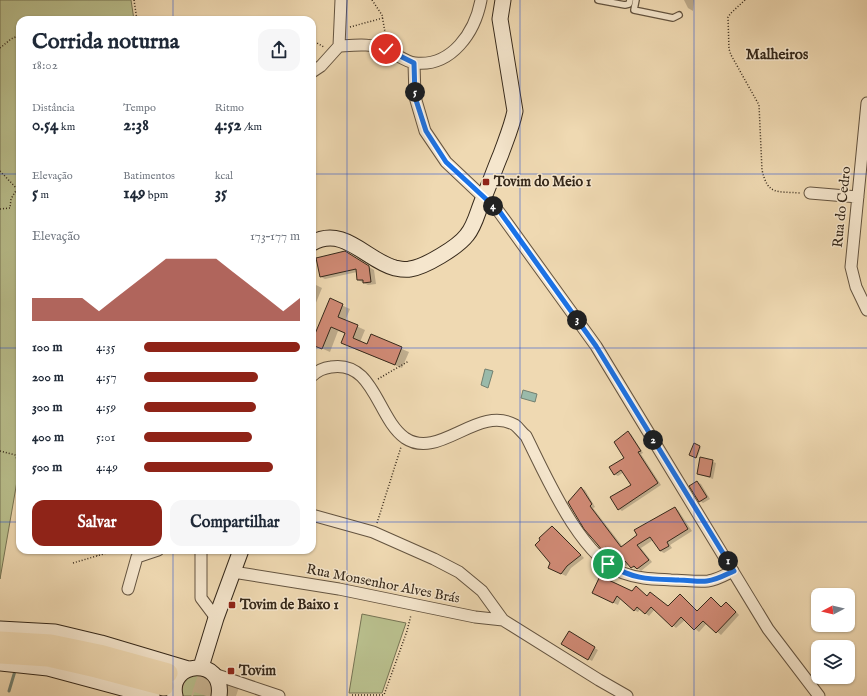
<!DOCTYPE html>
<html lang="pt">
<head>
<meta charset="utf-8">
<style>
  :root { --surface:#fff; --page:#f6f6f7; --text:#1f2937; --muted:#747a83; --accent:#8f2418 }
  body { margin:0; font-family:"IM FELL English",serif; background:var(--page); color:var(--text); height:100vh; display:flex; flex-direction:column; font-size:15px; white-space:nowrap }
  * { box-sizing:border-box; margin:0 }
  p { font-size:13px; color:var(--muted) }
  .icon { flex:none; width:22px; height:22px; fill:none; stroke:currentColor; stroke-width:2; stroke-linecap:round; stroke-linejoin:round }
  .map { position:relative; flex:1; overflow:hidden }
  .details { position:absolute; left:16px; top:16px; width:300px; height:538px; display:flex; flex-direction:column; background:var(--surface); border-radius:12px; box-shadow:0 1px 3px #0004 }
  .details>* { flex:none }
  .needle { width:26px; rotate:263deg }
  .fabs { position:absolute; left:811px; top:588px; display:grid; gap:8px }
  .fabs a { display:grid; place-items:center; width:44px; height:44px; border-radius:8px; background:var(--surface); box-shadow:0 1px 3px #0004; font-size:20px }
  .pin { position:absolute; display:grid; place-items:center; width:34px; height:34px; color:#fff; margin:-17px; border:2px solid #fff; border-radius:50%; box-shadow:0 1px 4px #0007 }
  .km { position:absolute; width:20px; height:20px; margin:-10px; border-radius:50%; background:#222; color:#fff; font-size:11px; line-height:20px; text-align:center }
  .round { display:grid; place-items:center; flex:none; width:42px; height:42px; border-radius:12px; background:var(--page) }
  .summary { display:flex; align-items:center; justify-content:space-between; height:68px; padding:0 16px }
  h1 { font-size:22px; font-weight:800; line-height:30px }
  .stats { display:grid; grid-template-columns:repeat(3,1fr); gap:6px; height:68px; padding:4px 16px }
  .stats div { display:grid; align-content:center }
  .stats b { font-size:17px; font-weight:800 }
  .stats small { font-size:11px; font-weight:400 }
  .stats p { font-size:11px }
  .chart { height:112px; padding:8px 16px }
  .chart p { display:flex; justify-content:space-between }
  .chart svg { width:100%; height:72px; margin-top:4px; fill:var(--accent); opacity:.7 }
  .cta { display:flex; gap:8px; margin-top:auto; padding:8px 16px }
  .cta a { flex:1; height:46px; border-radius:12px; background:var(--accent); color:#fff; font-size:16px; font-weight:800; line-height:46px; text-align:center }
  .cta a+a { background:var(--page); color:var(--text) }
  ul { padding:0 16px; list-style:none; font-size:13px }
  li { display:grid; grid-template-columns:64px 48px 1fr; align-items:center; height:30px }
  li i { height:10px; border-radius:5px; background:var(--accent) }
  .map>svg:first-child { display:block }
  .green { fill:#b9bf8d; stroke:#777454 }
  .water { fill:#9abaaa; stroke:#728070 }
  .shadow { fill:#0003 }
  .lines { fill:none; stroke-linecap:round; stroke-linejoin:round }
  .stream { stroke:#728070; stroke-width:3 }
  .building { fill:#d08a75; stroke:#35281a }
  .highway-tunnel { stroke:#cab694; stroke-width:19; stroke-dasharray:19 10; stroke-linecap:butt }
  .lane-casing { stroke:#645440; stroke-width:8 }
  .street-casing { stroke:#645440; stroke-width:13 }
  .secondary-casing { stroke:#35281a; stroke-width:17 }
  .highway-casing { stroke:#35281a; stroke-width:21 }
  .path { stroke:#35281a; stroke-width:1.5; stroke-dasharray:1 2; stroke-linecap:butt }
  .lane { stroke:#f5e6cd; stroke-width:5.5 }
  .street { stroke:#f5e6cd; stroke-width:11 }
  .secondary { stroke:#f5e6cd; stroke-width:15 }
  .highway { stroke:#efd9b2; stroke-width:19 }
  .route-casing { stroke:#fff; stroke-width:8 }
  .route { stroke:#1a73e8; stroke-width:5 }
  .grid { fill:none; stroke:#1d4ed8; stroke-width:1; stroke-opacity:0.55 }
  .poi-dot { fill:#8f2418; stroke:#f5e6cd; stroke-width:1.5 }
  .labels { text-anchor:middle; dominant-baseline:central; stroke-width:3; stroke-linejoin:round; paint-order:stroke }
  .poi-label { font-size:14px; font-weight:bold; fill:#35281a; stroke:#f5e6cd; text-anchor:start }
  .street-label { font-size:14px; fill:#35281a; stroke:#f5e6cd }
  .neighbourhood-label { font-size:15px; font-weight:bold; fill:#35281a; stroke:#f5e6cd }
</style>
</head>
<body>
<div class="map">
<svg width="867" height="696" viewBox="0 0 867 696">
  <rect width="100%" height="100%" fill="#efd9b2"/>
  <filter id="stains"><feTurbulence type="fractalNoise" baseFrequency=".005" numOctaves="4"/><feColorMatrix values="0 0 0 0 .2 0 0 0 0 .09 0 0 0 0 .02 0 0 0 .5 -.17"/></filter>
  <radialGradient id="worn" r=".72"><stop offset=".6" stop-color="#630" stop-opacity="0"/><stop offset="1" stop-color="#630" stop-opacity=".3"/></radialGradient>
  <path class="green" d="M0,0H131L134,20H20V464L0,579Z
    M362,614L406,623L382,693H349Z
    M196,674C208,677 214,684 211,696H183C178,685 186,677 196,674Z"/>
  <path class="water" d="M485,369L493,371L488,388L481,385Z
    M523,390L537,394L535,402L521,398Z"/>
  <path class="shadow" d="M684,0H694L693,11L688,8Z
    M345,252L374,270L376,284L368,285L358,280L357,272L325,279L321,277Z
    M312,283L322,288L313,310H312Z
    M330,300L350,309L345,321L365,330L360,342L367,345L371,336L409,352L402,368L350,347L346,334L338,331L330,352L312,344Z
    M628,433L631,434L643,453L641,454L661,485L622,511L619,509L633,485L624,472L618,476L614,474L625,458Z
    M694,445L701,447L697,458L690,455Z
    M701,458L716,463L713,479L698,474Z
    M697,482L701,484L710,499L703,503L700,501Z
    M581,488L585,490L595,507L593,508L623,547L675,508L678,510L692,531L670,545L672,548L664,553L660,551L653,540L641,548L652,562L641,571L637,568L635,569L629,564L626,566L620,562L609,549L607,551L603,549Z
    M553,527L557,530L584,558L571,568L566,576L553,570Z
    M632,592L647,597L651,593L669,607L680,595L698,612L711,598L722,607L726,603L730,605L739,615L721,635L707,623L699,632L685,620L676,628L655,609L649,616L640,609L638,612L634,610L621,598L618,605L597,595Z
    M569,633L598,650L592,661L562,644Z"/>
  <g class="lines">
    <path class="stream" d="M9,691L15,671"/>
  </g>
  <path class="building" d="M345,251L369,266L371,282L363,283V280H357L356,269L320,277L316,258Z
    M330,298L343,304L338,317L358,325L353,338L367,344L371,334L402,347L395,365L341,343L345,333L331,327L322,349L312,345V341Z
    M628,431L641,451L638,452L658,483L618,510L610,497L631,485L621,470L614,475L609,467L624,458L614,442Z
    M694,443L700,446L696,458L689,455Z
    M700,457L713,460L710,477L697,474Z
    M697,481L707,497L699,502L689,486Z
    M581,487L592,504L590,506L621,547L637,535L634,530L675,507L688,529L667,542L669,546L660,551L650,537L637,545L649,560L637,569L634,566L631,568L625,561L622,564L619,563L606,547L602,550L598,545L584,529L572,509L568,502Z
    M552,526L581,555L567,566L561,574L548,568L550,563L535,545L540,540L539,538Z
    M600,576L632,591L636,586L647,596L650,592L668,606L680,594L697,611L711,597L721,607L726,602L736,612L716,633L703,621L694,630L681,617L672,627L651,607L645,614L637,607L634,611L617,596L613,603L592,593Z
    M569,631L595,647L588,660L561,644Z"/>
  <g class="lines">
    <path class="highway-tunnel" d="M168,673L236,696
      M164,686L193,696"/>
    <defs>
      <path id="lane" d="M598,0L625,5L629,4L630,0
        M636,0L634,10L673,18L679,15"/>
      <path id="street" d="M339,46C356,45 372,43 387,50C396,54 406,62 415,63C452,67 475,32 481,0
        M414,63L415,97L425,131L446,162L499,212L596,346L768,629L819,696
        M312,72L321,66L339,46L341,0
        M867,103L851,267L856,287L867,310
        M810,193L858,197
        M312,376C317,371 323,368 331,367C374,360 377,418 405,438C439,461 478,404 515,425C519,428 522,433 526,436C546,476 580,556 623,573C639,579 655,579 671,580C683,580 696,582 708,581C717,580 725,575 733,571
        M312,515L373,532L434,559L459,572L482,591L503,620L599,680L627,696
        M201,550V598L216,618
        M233,572L339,589L475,617L503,620
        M128,589L137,557L158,550
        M214,674L279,696"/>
      <path id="secondary" d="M312,243C344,225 367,261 395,268C400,269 406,270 410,269C425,267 458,247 467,235C476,224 478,209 484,197C490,183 495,168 501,154C506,140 512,126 515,111L500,19L503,0
        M0,629L55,632L101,643L188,669
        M0,663L48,668L152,696
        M201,667L216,618L241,550
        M175,696C167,661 225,656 219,696"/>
      <path id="highway" d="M0,641L51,644L99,654L168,673
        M0,654L48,657L96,668L164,686"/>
    </defs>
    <use href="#lane" class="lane-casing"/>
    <use href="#street" class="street-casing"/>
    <use href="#secondary" class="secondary-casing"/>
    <use href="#highway" class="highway-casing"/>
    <path class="path" d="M134,0L137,20
      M372,0L382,15L386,38
      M745,0L731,13L728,17L729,49L731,55L759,105L762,170C768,196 777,191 800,193
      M350,27L383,18
      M312,40L324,47
      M0,48L11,39L20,35
      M0,171L19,191
      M0,209L10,208L11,199L15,192L20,191
      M378,379L409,361
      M0,451L15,455L20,465
      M377,523L401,447
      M94,550L97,556
      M73,563L117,550
      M352,695H384L407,631L411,615"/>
    <use href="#lane" class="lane"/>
    <use href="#street" class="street"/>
    <use href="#secondary" class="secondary"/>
    <use href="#highway" class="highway"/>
  </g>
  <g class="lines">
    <defs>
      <path id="route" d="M386,49L414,63L415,97L426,131L446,162L500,212L596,346L734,571C725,575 717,580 707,581C698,582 689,580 679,580C650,579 634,580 608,564"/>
    </defs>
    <use href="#route" class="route-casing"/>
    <use href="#route" class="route"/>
  </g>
  <path class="grid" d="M173,0V20M347,0V696M520,0V696M694,0V696M0,174H20M312,174H867M0,348H20M312,348H867M0,522H20M312,522H867M173,550V696"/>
  <g class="poi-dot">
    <rect x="482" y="178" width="8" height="8" rx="2"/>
    <rect x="228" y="601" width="8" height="8" rx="2"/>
    <rect x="227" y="667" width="8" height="8" rx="2"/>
  </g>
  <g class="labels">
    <g class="poi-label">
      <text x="494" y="182">Tovim do Meio 1</text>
      <text x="240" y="605">Tovim de Baixo 1</text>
      <text x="239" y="671">Tovim</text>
    </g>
    <g class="street-label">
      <text transform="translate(842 207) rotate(-84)">Rua do Cedro</text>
      <text transform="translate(383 584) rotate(11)">Rua Monsenhor Alves Brás</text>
    </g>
    <g class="neighbourhood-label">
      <text x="777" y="54">Malheiros</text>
    </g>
  </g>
  <rect width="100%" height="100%" filter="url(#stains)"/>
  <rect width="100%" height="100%" fill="url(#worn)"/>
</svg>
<div class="fabs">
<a><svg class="needle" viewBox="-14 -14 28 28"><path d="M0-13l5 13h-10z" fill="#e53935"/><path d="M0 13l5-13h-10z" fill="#747a83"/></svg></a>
<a><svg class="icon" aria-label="layers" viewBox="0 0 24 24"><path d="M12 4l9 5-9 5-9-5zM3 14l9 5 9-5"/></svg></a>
</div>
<div class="pin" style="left:608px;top:564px;background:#1e9e55"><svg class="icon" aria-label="arrive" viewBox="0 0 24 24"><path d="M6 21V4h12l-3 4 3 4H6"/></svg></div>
<div class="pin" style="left:386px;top:49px;background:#d93025"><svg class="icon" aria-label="check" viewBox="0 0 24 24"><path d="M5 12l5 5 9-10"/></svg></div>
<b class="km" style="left:728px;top:561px">1</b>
<b class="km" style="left:653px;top:440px">2</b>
<b class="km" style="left:577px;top:320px">3</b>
<b class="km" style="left:493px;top:206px">4</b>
<b class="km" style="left:415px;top:92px">5</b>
<section class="details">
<div class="summary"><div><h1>Corrida noturna</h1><p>18:02</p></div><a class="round"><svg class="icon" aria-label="share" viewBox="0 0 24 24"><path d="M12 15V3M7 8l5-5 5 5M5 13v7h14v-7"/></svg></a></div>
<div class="stats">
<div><p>Distância</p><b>0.54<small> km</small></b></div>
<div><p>Tempo</p><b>2:38</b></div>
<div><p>Ritmo</p><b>4:52<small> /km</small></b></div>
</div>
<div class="stats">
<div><p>Elevação</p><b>5<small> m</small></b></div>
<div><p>Batimentos</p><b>149<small> bpm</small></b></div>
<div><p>kcal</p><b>35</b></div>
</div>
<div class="chart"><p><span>Elevação</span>173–177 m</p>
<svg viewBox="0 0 160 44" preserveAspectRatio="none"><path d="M0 44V30L10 30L20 30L30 30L40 38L50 30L60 22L70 14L80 6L90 6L100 6L110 6L120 14L130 22L140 30L150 38L160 30V44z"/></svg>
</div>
<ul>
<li><b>100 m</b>4:35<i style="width:100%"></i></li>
<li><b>200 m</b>4:57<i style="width:73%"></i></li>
<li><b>300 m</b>4:59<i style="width:72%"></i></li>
<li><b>400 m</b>5:01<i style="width:69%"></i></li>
<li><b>500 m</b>4:49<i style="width:83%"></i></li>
</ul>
<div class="cta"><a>Salvar</a><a>Compartilhar</a></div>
</section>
</div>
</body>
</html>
